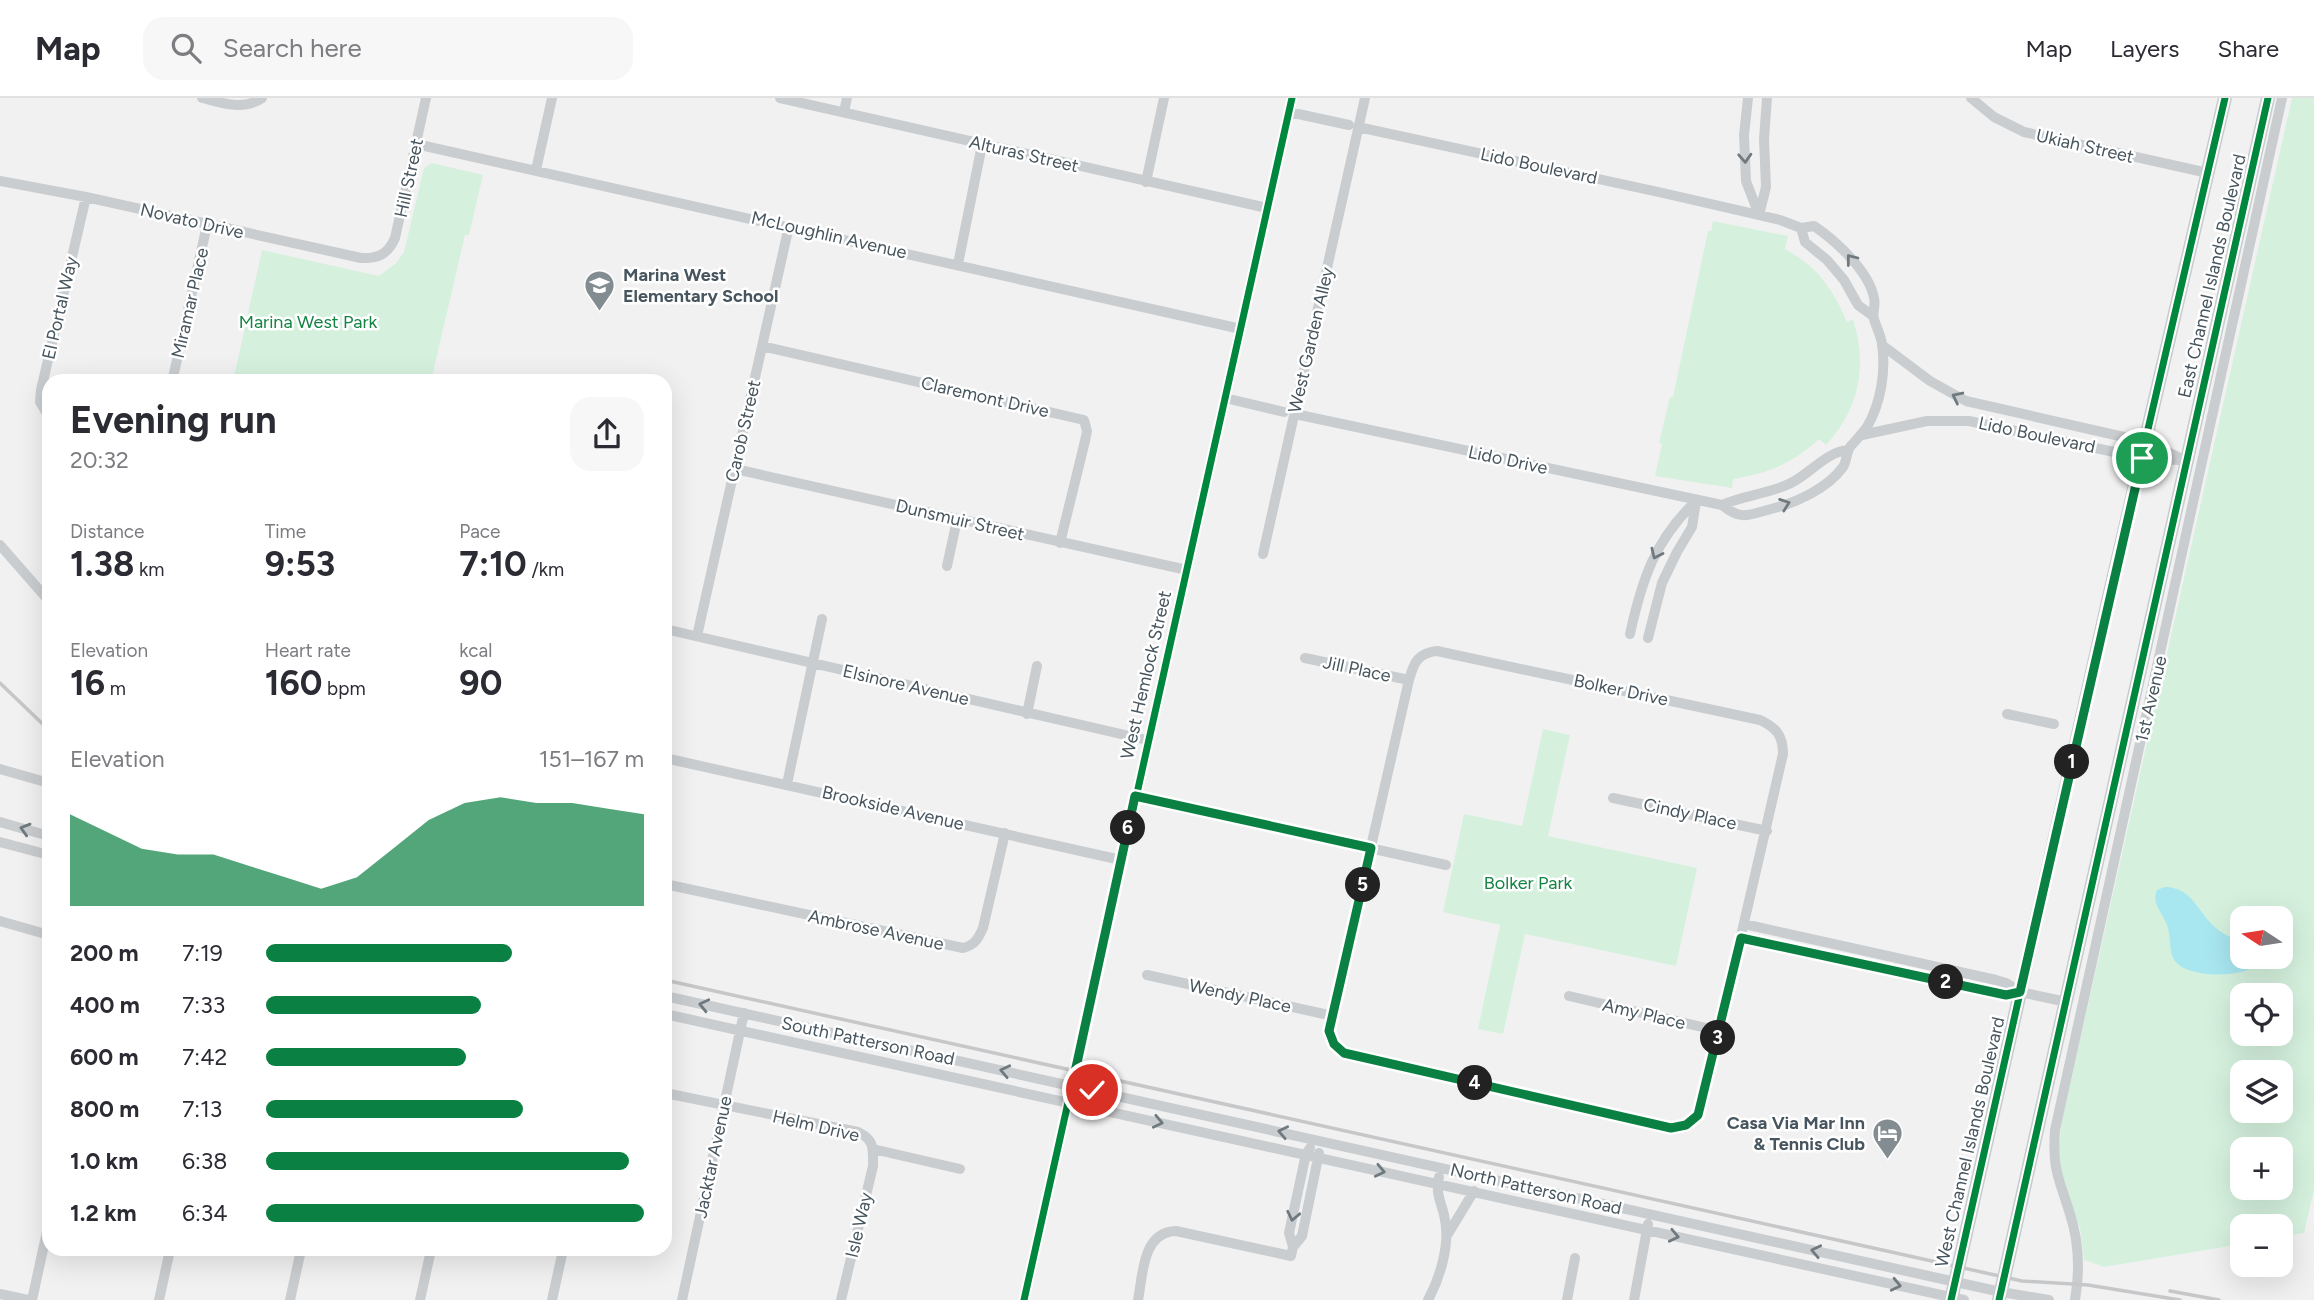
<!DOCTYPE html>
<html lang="en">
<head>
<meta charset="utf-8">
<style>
  :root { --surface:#fff; --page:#f7f7f7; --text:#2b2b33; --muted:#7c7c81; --line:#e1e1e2; --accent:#0b8043 }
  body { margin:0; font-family:Figtree,sans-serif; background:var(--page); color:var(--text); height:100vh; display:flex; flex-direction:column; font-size:26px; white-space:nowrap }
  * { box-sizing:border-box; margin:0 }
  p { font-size:23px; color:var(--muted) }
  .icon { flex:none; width:38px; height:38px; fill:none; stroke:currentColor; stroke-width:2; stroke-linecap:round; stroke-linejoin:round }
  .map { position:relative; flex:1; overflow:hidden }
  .side { position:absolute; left:42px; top:276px; width:630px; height:882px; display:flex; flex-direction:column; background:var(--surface); border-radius:21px; box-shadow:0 7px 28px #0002 }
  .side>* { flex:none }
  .needle { width:46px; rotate:282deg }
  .fabs { position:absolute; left:2230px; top:808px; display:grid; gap:14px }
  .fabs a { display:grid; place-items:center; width:63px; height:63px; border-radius:14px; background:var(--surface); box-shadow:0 7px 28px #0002; font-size:35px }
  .pin { position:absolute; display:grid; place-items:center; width:60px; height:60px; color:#fff; margin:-30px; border:4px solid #fff; border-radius:50%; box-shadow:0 2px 7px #0007 }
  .km { position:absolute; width:35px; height:35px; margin:-18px; border-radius:50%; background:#222; color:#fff; font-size:19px; line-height:35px; text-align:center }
  .round { display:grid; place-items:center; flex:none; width:74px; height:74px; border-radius:21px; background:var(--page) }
  .head { display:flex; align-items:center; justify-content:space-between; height:119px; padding:0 28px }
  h1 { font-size:38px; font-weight:700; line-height:52px }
  .stats { display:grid; grid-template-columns:repeat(3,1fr); gap:10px; height:119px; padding:7px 28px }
  .stats div { display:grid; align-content:center }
  .stats b { font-size:35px; font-weight:700 }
  .stats small { font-size:19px; font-weight:400 }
  .stats p { font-size:19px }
  .chart { height:196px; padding:14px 28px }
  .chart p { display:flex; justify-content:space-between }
  .chart svg { width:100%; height:126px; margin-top:7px; fill:var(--accent); opacity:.7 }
  ul { padding:0 28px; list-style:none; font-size:23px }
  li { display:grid; grid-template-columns:112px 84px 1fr; align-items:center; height:52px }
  li i { height:18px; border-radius:9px; background:var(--accent) }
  header { display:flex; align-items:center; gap:42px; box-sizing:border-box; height:98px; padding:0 35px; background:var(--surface); border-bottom:2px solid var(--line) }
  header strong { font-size:33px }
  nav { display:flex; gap:38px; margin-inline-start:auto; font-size:24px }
  .search { width:490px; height:63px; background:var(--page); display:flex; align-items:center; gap:18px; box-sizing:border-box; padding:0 24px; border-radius:21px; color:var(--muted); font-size:26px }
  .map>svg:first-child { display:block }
  .green { fill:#d5f1de; fill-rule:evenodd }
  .water { fill:#a8e6f0 }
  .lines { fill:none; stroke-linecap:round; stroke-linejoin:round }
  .minor { stroke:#cacdcf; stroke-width:10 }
  .major { stroke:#c7cbcd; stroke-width:14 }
  .rail { stroke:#c6c7c9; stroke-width:3.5 }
  .cycleway-casing { stroke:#fff; stroke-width:11 }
  .cycleway { stroke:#00873e; stroke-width:7 }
  .oneway { stroke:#6e7980 }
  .route-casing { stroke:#fff; stroke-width:14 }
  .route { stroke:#0b8043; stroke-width:9 }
  .labels { text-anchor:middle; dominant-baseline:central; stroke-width:5; stroke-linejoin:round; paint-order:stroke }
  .street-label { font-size:18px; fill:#47555e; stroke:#fff }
  .poi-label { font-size:18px; font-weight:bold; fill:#47555e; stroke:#fff; text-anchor:start }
  .park-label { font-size:18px; fill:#148444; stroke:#fff }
</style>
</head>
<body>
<header>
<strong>Map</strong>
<div class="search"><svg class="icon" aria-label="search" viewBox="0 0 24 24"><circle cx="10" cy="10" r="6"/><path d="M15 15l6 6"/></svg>Search here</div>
<nav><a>Map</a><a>Layers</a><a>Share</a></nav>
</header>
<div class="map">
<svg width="2314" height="1202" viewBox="0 0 2314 1202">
  <rect width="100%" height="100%" fill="#f2f1f1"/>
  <path class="green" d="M2292,0H2314V1092L2304,1135L2280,1139V1129H2242V1146L2104,1169L2084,1162L2080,1130L2065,1092L2058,1061L2061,1027ZM2242,821H2280V859H2242ZM2242,898H2280V936H2242ZM2242,975H2280V1013H2242ZM2242,1052H2280V1090H2242Z
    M432,65L483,77L469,137H465L431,283H233L262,152L379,178L396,165L404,154L424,70Z
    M1713,123L1788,138L1785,151C1817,168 1833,191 1847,224L1853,221C1868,268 1859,311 1826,347L1819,341C1791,366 1770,375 1733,381L1732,390L1655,378L1662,346L1659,345L1670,299H1673L1708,133H1711Z
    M1543,631L1570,637L1548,738L1697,770L1676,868L1525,836L1503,936L1478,931L1500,827L1443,814L1464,716L1522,728Z"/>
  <path class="water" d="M2165,789C2192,789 2198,815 2216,830C2224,837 2233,840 2242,844V859H2253L2255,868C2240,880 2183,881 2173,860C2169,850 2171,838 2167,827C2163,815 2151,806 2157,792Z"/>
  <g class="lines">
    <path class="minor" d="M202,0C223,5 243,13 262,0
      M780,0L1267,110
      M1748,0L1744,37L1746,83L1759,117
      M1971,0L1994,19L2024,34L2208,75
      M844,14L847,0
      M1289,14L1349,27
      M416,46L1241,231
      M536,72L552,0
      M0,83L86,99L361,160C378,161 388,156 395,140L426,0
      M1146,84L1164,0
      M1759,117L1766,89L1764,41L1767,0
      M1801,130L1805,144L1827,162L1844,182L1858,207L1873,218
      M958,166L982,47
      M1882,247L1930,283L1966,303L2146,344L2187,363
      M762,248L1084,322L1087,333L1085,343L1060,445
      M172,284L207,127
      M1225,300L1284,314
      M1295,316L1722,407C1742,423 1748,417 1771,411C1796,405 1828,390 1843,369C1847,363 1846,355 1850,349C1856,342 1862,336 1867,329C1881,305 1886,273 1882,246C1881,237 1876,229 1874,221C1872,214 1876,207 1874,200C1869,173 1835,142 1814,128L1801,130L1780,122L1663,95L1358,29
      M49,319L40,304L41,292L86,99
      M1862,337L1927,323H1969L2142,360L2179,362
      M735,371L1187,472
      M1722,407C1744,397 1769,396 1791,385C1811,375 1826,354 1848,352
      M0,447L49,503
      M1263,456L1365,0
      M947,468L957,422
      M665,531L1147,642
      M1630,536C1642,481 1655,442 1696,403
      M697,538L789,128
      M1648,540L1662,485L1677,454L1692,429L1696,403
      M1437,553L1760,622C1777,630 1783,638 1783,656L1719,933L1697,1017L1686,1027L1671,1029L1349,956L1334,946L1329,933L1409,582C1414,564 1418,555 1437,553Z
      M1305,560L1409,582
      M1027,616L1037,568
      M2007,616L2054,626
      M665,660L1121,762
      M0,671L49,685
      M787,686L822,521
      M1135,698L1446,767
      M1613,700L1767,733
      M0,724L49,738
      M0,744L49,757
      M665,786L963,850C975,847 978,841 983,830L1005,735
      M0,823L49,837
      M1744,826L1996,882L2006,885L2020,894
      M1741,840L1987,893L2006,897L2020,894L2067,904
      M1147,877L1333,918
      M665,898L2001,1194L2049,1202
      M1569,898L1719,933
      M665,916L1964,1202
      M665,995L858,1034C875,1042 873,1051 873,1068L841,1202
      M873,1051L960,1071
      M1448,1136L1474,1093
      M1293,1149L1289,1135L1306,1056L1310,1050
      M0,1196L28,1202
      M32,1202L49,1124
      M159,1202L170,1152
      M290,1202L301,1152
      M420,1202L431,1152
      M552,1202L563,1152
      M682,1202L744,915
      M1024,1202L1292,0
      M1138,1202C1143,1177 1142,1134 1176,1133L1291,1158L1293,1149L1302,1138L1319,1055
      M1428,1202C1440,1180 1450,1147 1445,1122C1442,1104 1435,1098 1439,1079
      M1567,1202L1575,1160
      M1634,1202L1648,1126
      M2075,1202C2080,1173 2079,1144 2070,1116C2059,1080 2052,1072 2055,1032L2282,0"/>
    <path class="major" d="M1951,1202L2108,503L2225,0
      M1999,1202L2268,0"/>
    <path class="rail" d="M0,585L49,632
      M665,882L2022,1183L2088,1187L2180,1202
      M2170,1193L2219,1202"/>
    <defs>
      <path id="cycleway" d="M1024,1202L1292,0
        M1951,1202L2108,503L2225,0
        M1999,1202L2268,0"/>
    </defs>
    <use href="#cycleway" class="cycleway-casing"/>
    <use href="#cycleway" class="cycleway"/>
  </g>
  <defs><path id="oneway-chevron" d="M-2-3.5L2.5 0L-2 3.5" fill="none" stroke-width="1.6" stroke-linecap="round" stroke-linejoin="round" transform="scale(1.75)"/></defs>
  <g class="oneway">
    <use href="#oneway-chevron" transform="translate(1745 60) rotate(87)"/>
    <use href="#oneway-chevron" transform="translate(1851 161) rotate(-128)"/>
    <use href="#oneway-chevron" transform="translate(1957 299) rotate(-154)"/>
    <use href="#oneway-chevron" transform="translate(1785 406) rotate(-20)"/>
    <use href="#oneway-chevron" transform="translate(1656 456) rotate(115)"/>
    <use href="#oneway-chevron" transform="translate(25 731) rotate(-164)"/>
    <use href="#oneway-chevron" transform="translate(704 907) rotate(-167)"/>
    <use href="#oneway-chevron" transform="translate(1005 973) rotate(-168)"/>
    <use href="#oneway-chevron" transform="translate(1158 1024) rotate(12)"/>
    <use href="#oneway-chevron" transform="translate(1283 1034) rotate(-168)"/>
    <use href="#oneway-chevron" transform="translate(1380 1073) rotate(12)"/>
    <use href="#oneway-chevron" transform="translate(1293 1118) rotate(102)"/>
    <use href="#oneway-chevron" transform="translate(1674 1138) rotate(12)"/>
    <use href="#oneway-chevron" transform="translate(1816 1153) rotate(-168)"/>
    <use href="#oneway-chevron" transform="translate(1896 1187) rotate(13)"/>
  </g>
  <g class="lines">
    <defs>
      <path id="route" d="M1092,992L1072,988L1135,698L1371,750L1329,933L1334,946L1344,955L1671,1030L1686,1027L1698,1017L1741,840L2006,897L2020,894L2142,360"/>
    </defs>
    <use href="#route" class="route-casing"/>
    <use href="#route" class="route"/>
  </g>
  <defs>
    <symbol id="school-pin" viewBox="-11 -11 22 30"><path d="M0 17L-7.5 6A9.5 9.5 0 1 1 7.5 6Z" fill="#838c91" stroke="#fff"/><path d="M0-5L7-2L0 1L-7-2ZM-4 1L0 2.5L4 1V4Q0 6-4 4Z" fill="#fff"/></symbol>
    <symbol id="hotel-pin" viewBox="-11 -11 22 30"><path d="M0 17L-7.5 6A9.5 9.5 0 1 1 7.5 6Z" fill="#838c91" stroke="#fff"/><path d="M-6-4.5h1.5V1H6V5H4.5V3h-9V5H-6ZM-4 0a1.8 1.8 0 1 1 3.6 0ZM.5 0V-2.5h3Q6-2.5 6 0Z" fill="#fff"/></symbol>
  </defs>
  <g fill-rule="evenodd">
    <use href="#school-pin" x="582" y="170" width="35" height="47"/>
    <use href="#hotel-pin" x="1870" y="1018" width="35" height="47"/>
  </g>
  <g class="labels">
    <g class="street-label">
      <text transform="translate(2085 48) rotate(13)">Ukiah Street</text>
      <text transform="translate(1024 56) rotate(13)">Alturas Street</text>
      <text transform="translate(1539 68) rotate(12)">Lido Boulevard</text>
      <text transform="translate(409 80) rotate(-78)">Hill Street</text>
      <text transform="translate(192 123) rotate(13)">Novato Drive</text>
      <text transform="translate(829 137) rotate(13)">McLoughlin Avenue</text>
      <text transform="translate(2212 178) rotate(-77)">East Channel Islands Boulevard</text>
      <text transform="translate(190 205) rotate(-77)">Miramar Place</text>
      <text transform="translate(60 210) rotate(-77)">El Portal Way</text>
      <text transform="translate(1311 242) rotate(-77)">West Garden Alley</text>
      <text transform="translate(985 299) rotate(13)">Claremont Drive</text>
      <text transform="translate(743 333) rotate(-77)">Carob Street</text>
      <text transform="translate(2037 337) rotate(12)">Lido Boulevard</text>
      <text transform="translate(1508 362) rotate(12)">Lido Drive</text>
      <text transform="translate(960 422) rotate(13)">Dunsmuir Street</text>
      <text transform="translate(1357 571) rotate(12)">Jill Place</text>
      <text transform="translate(1146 577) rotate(-77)">West Hemlock Street</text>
      <text transform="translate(906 587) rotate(13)">Elsinore Avenue</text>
      <text transform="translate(1621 592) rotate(12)">Bolker Drive</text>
      <text transform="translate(2151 601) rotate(-77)">1st Avenue</text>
      <text transform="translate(893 710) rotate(13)">Brookside Avenue</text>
      <text transform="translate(1690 716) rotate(12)">Cindy Place</text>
      <text transform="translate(876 832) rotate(12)">Ambrose Avenue</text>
      <text transform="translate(1240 898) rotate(12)">Wendy Place</text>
      <text transform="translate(1644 916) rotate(13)">Amy Place</text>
      <text transform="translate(868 943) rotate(12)">South Patterson Road</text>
      <text transform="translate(816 1028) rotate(13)">Helm Drive</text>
      <text transform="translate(1970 1044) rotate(-77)">West Channel Islands Boulevard</text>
      <text transform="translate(713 1059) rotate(-78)">Jacktar Avenue</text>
      <text transform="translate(1536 1091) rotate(13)">North Patterson Road</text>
      <text transform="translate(859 1127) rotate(-77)">Isle Way</text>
    </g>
    <g class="poi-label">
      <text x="623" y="177">Marina West<tspan x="623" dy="21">Elementary School</tspan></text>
      <text x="1865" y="1025" text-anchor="end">Casa Via Mar Inn<tspan x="1865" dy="21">&amp; Tennis Club</tspan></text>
    </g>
    <g class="park-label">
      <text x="308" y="224">Marina West Park</text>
      <text x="1528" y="785">Bolker Park</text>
    </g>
  </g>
</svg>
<div class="fabs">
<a><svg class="needle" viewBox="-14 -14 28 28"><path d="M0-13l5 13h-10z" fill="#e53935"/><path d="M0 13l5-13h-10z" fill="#7c7c81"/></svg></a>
<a><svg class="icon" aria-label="locate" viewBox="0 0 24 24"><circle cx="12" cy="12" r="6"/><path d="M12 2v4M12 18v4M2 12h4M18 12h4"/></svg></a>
<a><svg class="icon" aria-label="layers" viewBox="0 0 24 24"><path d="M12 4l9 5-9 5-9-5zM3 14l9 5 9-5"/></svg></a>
<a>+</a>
<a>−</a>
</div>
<div class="pin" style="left:2142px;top:360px;background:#1e9e55"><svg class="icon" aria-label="arrive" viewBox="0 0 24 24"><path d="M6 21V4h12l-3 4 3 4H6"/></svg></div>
<div class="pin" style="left:1092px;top:992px;background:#d93025"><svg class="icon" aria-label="check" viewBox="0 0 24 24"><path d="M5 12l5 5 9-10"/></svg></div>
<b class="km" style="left:2072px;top:664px">1</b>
<b class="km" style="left:1946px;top:884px">2</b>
<b class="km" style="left:1718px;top:940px">3</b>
<b class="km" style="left:1475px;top:985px">4</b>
<b class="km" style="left:1363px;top:787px">5</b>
<b class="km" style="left:1128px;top:730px">6</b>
<section class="side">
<div class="head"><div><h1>Evening run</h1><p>20:32</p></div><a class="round"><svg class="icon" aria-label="share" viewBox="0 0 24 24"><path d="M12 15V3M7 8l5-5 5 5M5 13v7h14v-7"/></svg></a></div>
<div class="stats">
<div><p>Distance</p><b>1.38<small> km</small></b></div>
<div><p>Time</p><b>9:53</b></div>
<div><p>Pace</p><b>7:10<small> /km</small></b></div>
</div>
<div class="stats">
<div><p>Elevation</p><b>16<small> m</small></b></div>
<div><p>Heart rate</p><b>160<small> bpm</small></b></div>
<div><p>kcal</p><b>90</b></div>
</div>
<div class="chart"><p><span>Elevation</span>151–167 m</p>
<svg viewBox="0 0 160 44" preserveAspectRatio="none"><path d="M0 44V12L10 18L20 24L30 26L40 26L50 30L60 34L70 38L80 34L90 24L100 14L110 8L120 6L130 8L140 8L150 10L160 12V44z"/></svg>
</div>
<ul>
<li><b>200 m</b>7:19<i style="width:65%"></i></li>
<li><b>400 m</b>7:33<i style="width:57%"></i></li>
<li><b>600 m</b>7:42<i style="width:53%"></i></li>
<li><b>800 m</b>7:13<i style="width:68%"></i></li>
<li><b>1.0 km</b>6:38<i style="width:96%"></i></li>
<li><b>1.2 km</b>6:34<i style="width:100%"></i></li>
</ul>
</section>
</div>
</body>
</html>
